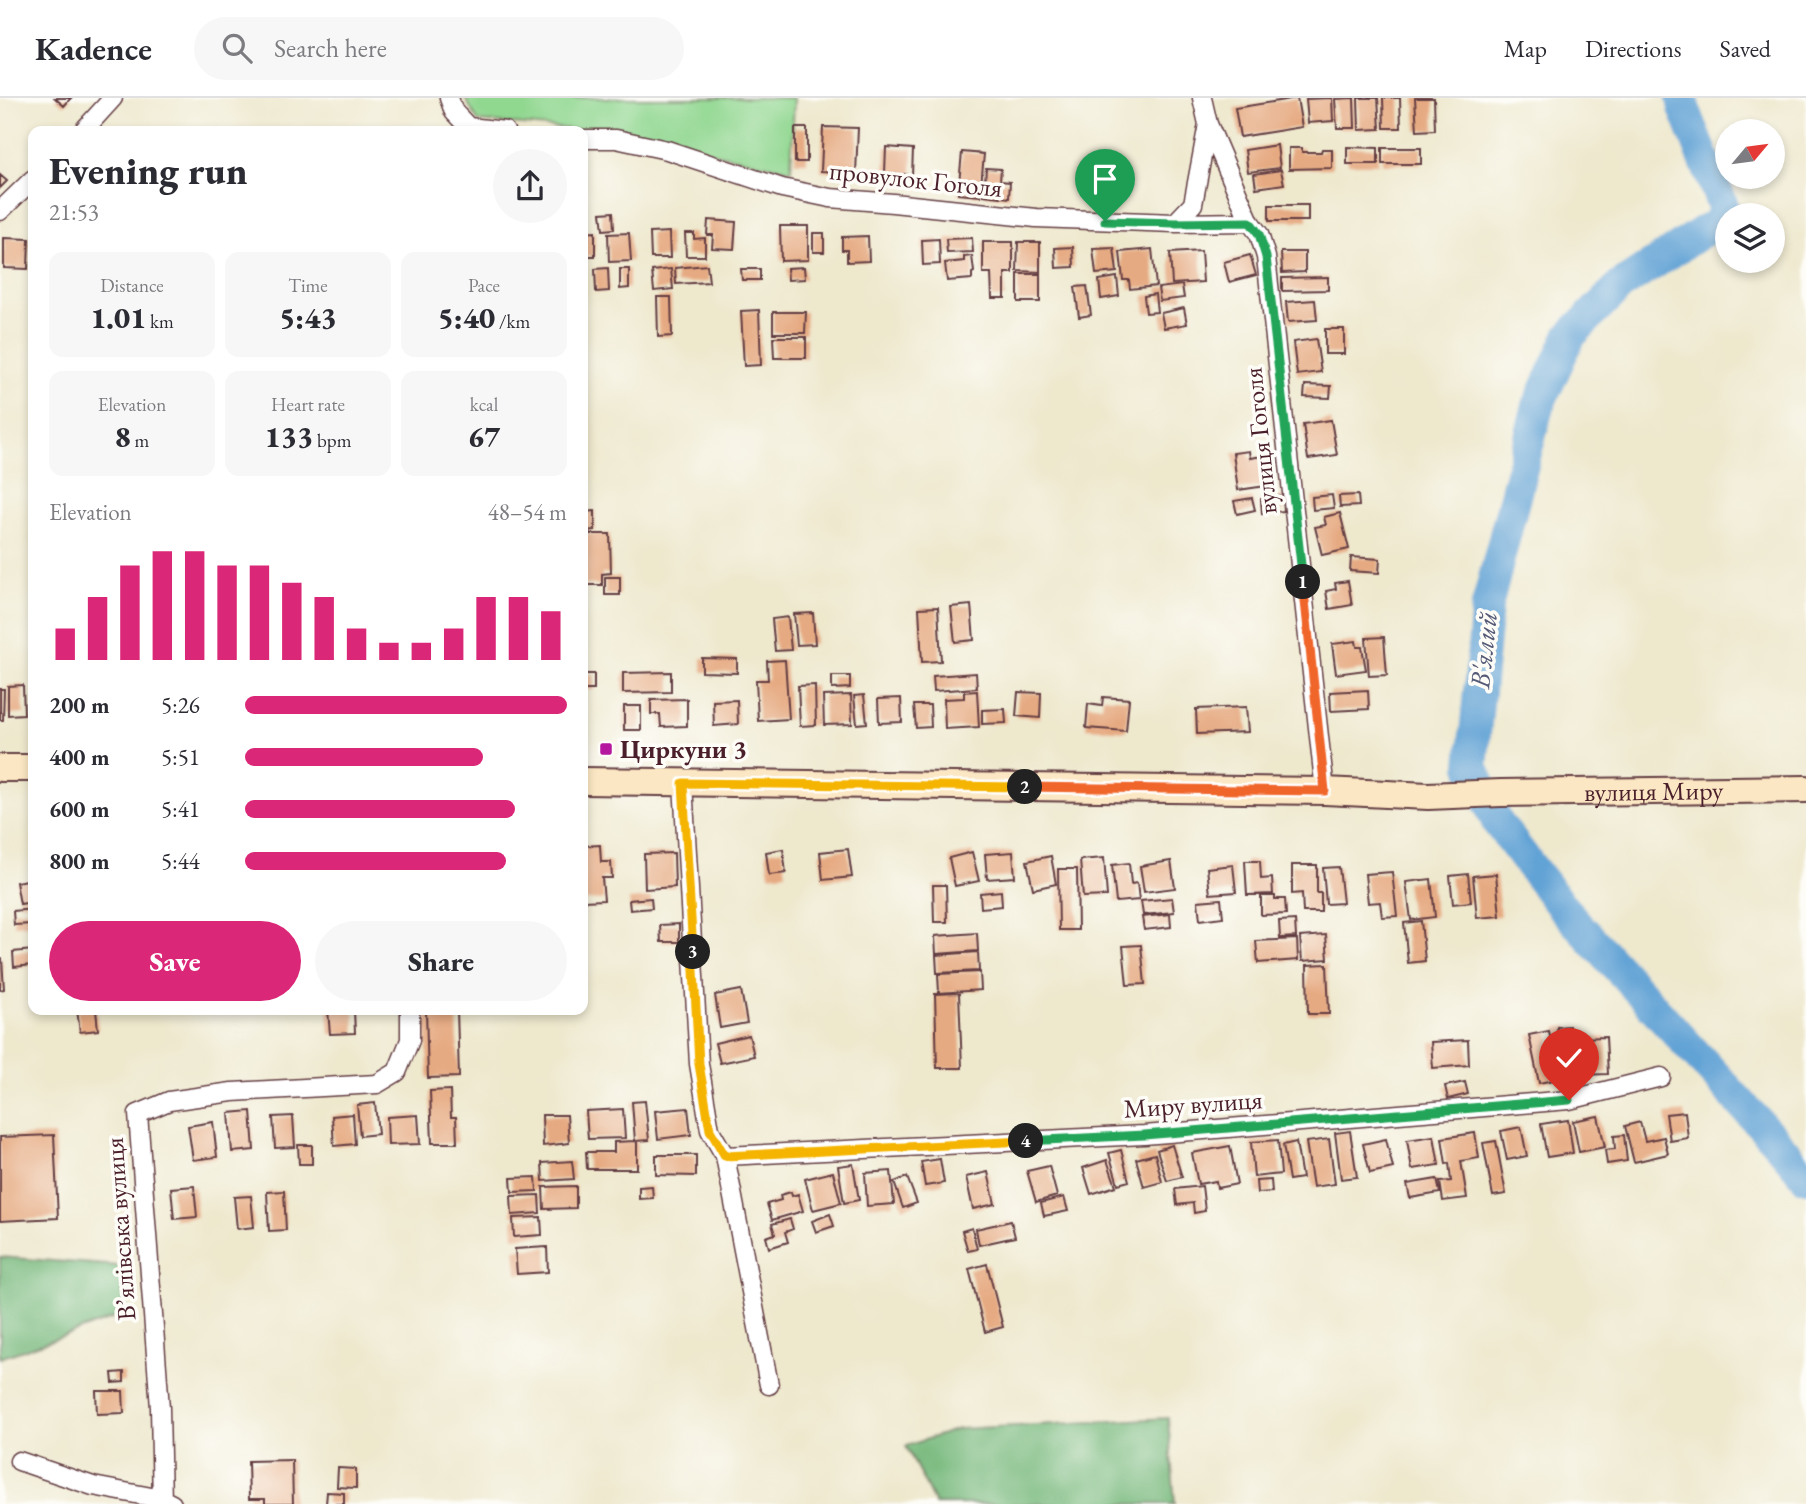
<!DOCTYPE html>
<html lang="en">
<head>
<meta charset="utf-8">
<style>
  :root { --surface:#fff; --page:#f7f7f7; --text:#2b2b33; --muted:#7c7c81; --line:#e1e1e2; --accent:#db2777 }
  body { margin:0; font-family:"EB Garamond",serif; background:var(--page); color:var(--text); height:100vh; display:flex; flex-direction:column; font-size:26px; white-space:nowrap }
  * { box-sizing:border-box; margin:0 }
  p { font-size:23px; color:var(--muted) }
  .icon { flex:none; width:38px; height:38px; fill:none; stroke:currentColor; stroke-width:2; stroke-linecap:round; stroke-linejoin:round }
  .map { position:relative; flex:1; overflow:hidden }
  .drawer { position:absolute; left:28px; top:28px; width:560px; height:889px; display:flex; flex-direction:column; background:var(--surface); border-radius:14px; box-shadow:0 4px 10px #0003 }
  .drawer>* { flex:none }
  .needle { width:46px; rotate:61deg }
  .tools { position:absolute; left:1715px; top:21px; display:grid; gap:14px }
  .tools a { display:grid; place-items:center; width:70px; height:70px; border-radius:50%; background:var(--surface); box-shadow:0 4px 10px #0003; font-size:35px }
  .pin { position:absolute; display:grid; place-items:center; width:60px; height:60px; color:#fff; margin:-72px -30px; border-radius:50% 50% 50% 0; rotate:-45deg; box-shadow:0 0 7px #0007 }
  .pin .icon { rotate:45deg }
  .km { position:absolute; width:35px; height:35px; margin:-18px; border-radius:50%; background:#222; color:#fff; font-size:19px; line-height:35px; text-align:center }
  .round { display:grid; place-items:center; flex:none; width:74px; height:74px; border-radius:37px; background:var(--page) }
  .head { display:flex; align-items:center; justify-content:space-between; height:119px; padding:0 21px }
  h1 { font-size:38px; font-weight:800; line-height:52px }
  .figures { display:grid; grid-template-columns:repeat(3,1fr); gap:10px; height:119px; padding:7px 21px }
  .figures div { display:grid; align-content:center; border-radius:14px; background:var(--page); text-align:center }
  .figures b { font-size:30px; font-weight:800 }
  .figures small { font-size:19px; font-weight:400 }
  .figures p { font-size:19px }
  .chart { height:196px; padding:14px 21px }
  .chart p { display:flex; justify-content:space-between }
  .chart svg { width:100%; height:126px; margin-top:7px; stroke:var(--accent); stroke-width:6 }
  .button { display:flex; gap:14px; margin-top:auto; padding:14px 21px }
  .button a { flex:1; height:80px; border-radius:42px; background:var(--accent); color:#fff; font-size:28px; font-weight:800; line-height:80px; text-align:center }
  .button a+a { background:var(--page); color:var(--text) }
  ul { padding:0 21px; list-style:none; font-size:23px }
  li { display:grid; grid-template-columns:112px 84px 1fr; align-items:center; height:52px }
  li i { height:18px; border-radius:9px; background:var(--accent) }
  header { display:flex; align-items:center; gap:42px; box-sizing:border-box; height:98px; padding:0 35px; background:var(--surface); border-bottom:2px solid var(--line) }
  header strong { font-size:33px }
  nav { display:flex; gap:38px; margin-inline-start:auto; font-size:24px }
  .search { width:490px; height:63px; background:var(--page); display:flex; align-items:center; gap:18px; box-sizing:border-box; padding:0 24px; border-radius:38px; color:var(--muted); font-size:26px }
  .map>svg:first-child { display:block }
  .green { fill:#90d790; stroke:#6d7b5e; stroke-width:2 }
  .forest { fill:#74b87a; stroke:#5f6c52; stroke-width:2 }
  .lines { fill:none; stroke-linecap:round; stroke-linejoin:round }
  .river { stroke:#62a3d5; stroke-width:32 }
  .building { fill:#e6aa82 }
  .street-casing { stroke:#633d43; stroke-width:21 }
  .secondary-casing { stroke:#633d43; stroke-width:30 }
  .street { stroke:#fff; stroke-width:18 }
  .secondary { stroke:#fbe7c3; stroke-width:26 }
  .split-1-casing { stroke:#fff; stroke-width:14 }
  .split-2-casing { stroke:#fff; stroke-width:14 }
  .split-3-casing { stroke:#fff; stroke-width:14 }
  .split-4-casing { stroke:#fff; stroke-width:14 }
  .split-5-casing { stroke:#fff; stroke-width:14 }
  .split-1 { stroke:#22a559; stroke-width:9 }
  .split-2 { stroke:#f0652b; stroke-width:9 }
  .split-3 { stroke:#f5b400; stroke-width:9 }
  .split-4 { stroke:#f5b400; stroke-width:9 }
  .split-5 { stroke:#22a559; stroke-width:9 }
  .poi-dot { fill:#b5179e; stroke:#fdfcf7; stroke-width:2.5 }
  .labels { text-anchor:middle; dominant-baseline:central; stroke-width:7; stroke-linejoin:round; paint-order:stroke }
  .street-label { font-size:26px; fill:#4a1f2b; stroke:#fdfcf7 }
  .poi-label { font-size:26px; font-weight:bold; fill:#4a1f2b; stroke:#fdfcf7; text-anchor:start }
  .water-label { font-size:28px; font-style:italic; fill:#555a77; stroke:#fdfcf7 }
</style>
</head>
<body>
<header>
<strong>Kadence</strong>
<div class="search"><svg class="icon" aria-label="search" viewBox="0 0 24 24"><circle cx="10" cy="10" r="6"/><path d="M15 15l6 6"/></svg>Search here</div>
<nav><a>Map</a><a>Directions</a><a>Saved</a></nav>
</header>
<div class="map">
<svg width="1806" height="1406" viewBox="0 0 1806 1406">
  <rect width="100%" height="100%" fill="#fdfcf7"/>
  <filter id="ink" filterUnits="userSpaceOnUse"><feTurbulence type="fractalNoise" baseFrequency=".0143" numOctaves="2"/><feDisplacementMap in="SourceGraphic" scale="14" xChannelSelector="R" yChannelSelector="G"/><feConvolveMatrix kernelMatrix="1 2 1 2 8 2 1 2 1" color-interpolation-filters="sRGB"/></filter>
  <filter id="wash" filterUnits="userSpaceOnUse"><feTurbulence type="fractalNoise" baseFrequency=".00686" numOctaves="4" result="noise"/><feDisplacementMap in="SourceGraphic" scale="28" xChannelSelector="R" yChannelSelector="G"/><feGaussianBlur stdDeviation="1.57" result="paint"/><feColorMatrix in="noise" values="0 0 0 0 0 0 0 0 0 0 0 0 0 0 0 0 0 1.4 0 .05"/><feComposite in="paint" operator="in"/></filter>
  <g filter="url(#wash)">
    <rect width="100%" height="100%" fill="#eee8cd"/>
    <path class="green" d="M465,0H794L791,72L682,48L592,33L478,23Z"/>
    <path class="forest" d="M0,1159L120,1168L126,1216L0,1260Z
      M1168,1320L1175,1406H935L906,1348L958,1331Z"/>
    <g class="lines">
      <path class="river" d="M1682,0L1684,10L1724,111L1718,127L1702,134L1620,188L1570,238L1538,308L1487,508L1472,668L1497,724L1562,809L1779,1047L1806,1079"/>
    </g>
    <g id="blocks">
      <path class="building" d="M55,0H71L64,8Z
        M1297,0L1302,29L1240,39L1235,10Z
        M1332,0L1333,23L1308,25L1306,1Z
        M1354,0L1355,30H1337L1335,1Z
        M1358,0H1378L1380,31L1359,32Z
        M1383,0H1400L1401,30H1384Z
        M1415,0H1434L1435,32L1417,33Z
        M823,29L858,30L856,75L821,73Z
        M795,30H807V64H795Z
        M1277,47L1280,70L1248,74L1245,52Z
        M886,49L913,51L912,77L885,75Z
        M1347,49L1378,50V66H1347Z
        M1289,50H1302V54H1321L1322,51H1332V70L1289,71Z
        M1382,50H1421V66H1382Z
        M962,54L984,56L980,98L958,96Z
        M986,70L1001,71L1000,83L1010,84L1009,100L984,97Z
        M1281,72L1284,86L1256,90L1254,76Z
        M0,77L7,83L0,90Z
        M1269,107H1308V123H1269Z
        M613,114L614,131L603,132L601,115Z
        M708,122L736,124L734,151L712,150L713,137H707Z
        M780,128H808V162L781,163Z
        M595,134V158H583V135Z
        M669,134L670,160H651L650,135Z
        M629,135L631,163L609,164L608,136Z
        M685,135H694V141L705,140V158H686Z
        M813,135H824V154H813Z
        M868,138L869,163L847,164V152H842V139Z
        M4,140L29,141L28,171L4,170Z
        M972,140L973,154L947,155L946,141Z
        M939,141L940,166L923,167L922,142Z
        M983,144H1013V175H1005V200H992L991,175H983Z
        M1018,144H1040V174L1017,173Z
        M1073,149L1074,169L1056,170L1055,150Z
        M1114,150L1117,174L1096,176L1093,151Z
        M1152,151L1156,188L1130,191L1129,182H1123L1120,154Z
        M1201,153L1203,184L1172,186L1170,155Z
        M1281,154H1305V174L1282,175Z
        M1250,157L1256,177L1229,184L1224,164Z
        M972,158L974,174L972,175V181L947,183L945,165L964,163V159Z
        M707,167L709,184L676,186L675,170Z
        M804,169L805,181L788,182L787,170Z
        M608,170L609,193L596,194L595,171Z
        M620,171H629V190L620,191Z
        M671,171L673,191L654,193L652,173Z
        M741,171H760V182H742Z
        M1018,176H1040V204H1018Z
        M1117,179L1119,198L1101,201L1099,182Z
        M1328,179V192L1282,193V180Z
        M1182,187L1184,200L1160,203L1158,190Z
        M1087,188L1091,217L1079,219L1075,189Z
        M1155,196L1157,214L1146,215L1144,198Z
        M657,199H671L672,238L658,239Z
        M1315,202L1317,222L1288,224L1286,204Z
        M1184,210L1187,226L1164,230L1161,215Z
        M759,212L761,267L744,268L741,213Z
        M773,214H806L805,235H773Z
        M1325,231H1344V256H1325Z
        M773,239H806V260H774Z
        M1316,241L1321,274L1297,277L1293,244Z
        M1305,287L1331,288L1330,300L1304,299Z
        M1331,322L1337,357L1308,361L1303,326Z
        M1249,353L1250,360L1269,357L1273,387L1238,392L1233,355Z
        M1332,397L1334,410L1313,412L1312,399Z
        M1358,397L1359,408L1340,409L1339,398Z
        M1283,398L1284,413L1262,416L1261,401Z
        M1252,400L1255,412L1237,416L1234,403Z
        M595,413V432L583,433V414Z
        M1340,415L1349,451L1322,457L1315,429L1326,427L1324,419Z
        M583,436H610L611,475L602,476V487H583Z
        M1351,459L1380,461L1379,475L1350,473Z
        M605,479H620V497H605Z
        M1348,483L1352,507L1329,511L1326,493L1336,491L1335,485Z
        M971,507L974,542L955,544L951,509Z
        M938,509L941,563L922,564L919,510Z
        M813,515L815,546L797,547L794,516Z
        M788,519L791,552L775,553L772,521Z
        M1384,539L1387,577L1369,578L1366,540Z
        M1356,543L1357,549H1362L1366,572L1336,576L1332,546Z
        M702,560L737,561V575L702,574Z
        M785,562L789,621L758,623L756,582H768L767,563Z
        M671,574V594L623,595V575Z
        M976,575L977,590L934,593L933,578Z
        M583,576H594V592H583Z
        M832,578H850V590L832,591Z
        M23,587L24,616L8,617V588Z
        M815,587L816,627L800,628L798,588Z
        M0,591H4L3,622H0Z
        M1368,592L1369,611L1331,613L1330,594Z
        M977,593L979,629L945,631L944,601L964,600V594Z
        M1018,594L1041,595L1040,620L1016,618Z
        M851,597L852,626L824,627L823,598Z
        M864,597L867,625L857,626L854,598Z
        M1103,599L1129,601L1126,633L1086,630L1088,606L1102,608Z
        M901,600L902,624L879,625L878,601Z
        M687,601V628L661,629L660,616H651V602Z
        M737,602L738,626L714,628L713,603Z
        M914,607H930L931,629L916,630Z
        M624,608H641V632H624Z
        M1246,609L1248,634L1197,636L1196,611Z
        M1005,611L1006,625L982,626V612Z
        M600,747L601,764H611L612,780H602L604,802L583,803V748Z
        M783,751L786,775L769,777L766,754Z
        M848,751L852,779L823,782L820,754Z
        M972,754L979,783L955,788L949,760Z
        M1013,754L1015,779L987,781L985,756Z
        M674,755L675,789L645,791L644,756Z
        M1051,758L1056,786L1033,791L1027,763Z
        M1104,760L1107,798L1083,799L1080,762Z
        M1171,763L1175,790L1144,794L1140,768Z
        M1245,763H1260L1261,781L1272,780L1273,796L1247,797Z
        M1129,765L1131,786L1137,785L1139,802L1116,804L1112,767Z
        M1233,767L1236,794L1210,796L1207,770Z
        M1292,767H1317V795H1321V814H1303L1302,795L1292,796Z
        M1339,769L1343,805L1326,806L1323,770Z
        M1058,771H1077L1078,832H1059Z
        M1392,774L1397,818L1382,819L1380,804L1368,805L1365,776Z
        M1468,776L1471,804L1453,806L1450,778Z
        M1496,776L1500,818L1477,820L1473,778Z
        M33,781V804L20,806L16,784Z
        M1431,781L1435,819L1411,822L1406,784Z
        M933,787H946L947,824H934Z
        M1001,793L1002,808L981,810L980,795Z
        M1261,798H1275V801H1285L1286,816L1261,817Z
        M651,800L652,810L630,812L629,802Z
        M1172,800L1174,814L1143,817L1141,803Z
        M1221,801L1223,819L1200,822L1198,803Z
        M33,811V826L14,827L13,813Z
        M1170,816L1171,829L1144,832L1142,819Z
        M1295,822L1296,839L1280,840L1279,823Z
        M1421,823L1425,863L1408,865L1404,825Z
        M679,826V844H661L660,827Z
        M977,835L978,853L936,856L935,838Z
        M1326,837L1328,861L1302,863L1300,839Z
        M1297,841L1298,862L1258,865L1256,843Z
        M1141,847L1145,886L1127,887L1123,848Z
        M33,852V867L14,869L13,854Z
        M978,854L979,873L937,875L936,857Z
        M0,861H2L4,891L0,892Z
        M1327,866L1329,916H1308L1307,867Z
        M980,874L981,892L939,895L938,876Z
        M741,892L747,925L720,930L715,897Z
        M959,895L962,970H937L935,896Z
        M77,912H96L98,932L80,934Z
        M328,912H354L355,935L330,936Z
        M426,912H457L459,979L428,980Z
        M1569,928L1571,953L1559,954L1557,929Z
        M1549,933L1558,981L1539,985L1529,937Z
        M749,937L754,958L720,965L715,945Z
        M1606,939L1608,976L1580,977L1579,940Z
        M1468,942L1469,967L1433,970L1431,944Z
        M1465,984L1468,996L1448,1001L1445,988Z
        M450,992L451,1019H456L457,1045H432L430,993Z
        M645,1003L649,1042L635,1043L632,1004Z
        M375,1005L378,1036L360,1038L357,1007Z
        M688,1010L691,1037L658,1041L655,1013Z
        M623,1011L625,1040L588,1041L586,1013Z
        M251,1013L254,1052L232,1054L229,1015Z
        M1685,1014L1688,1040L1670,1043L1666,1016Z
        M353,1016L355,1046L334,1048L332,1018Z
        M418,1017L420,1046L388,1047L387,1019Z
        M542,1017H567L569,1045L543,1048Z
        M293,1018L295,1049L275,1050L273,1019Z
        M1598,1018L1605,1049L1579,1054L1573,1023Z
        M1568,1022L1573,1055L1547,1059L1541,1026Z
        M213,1024L217,1059L193,1062L188,1028Z
        M1640,1024L1645,1043L1664,1039L1668,1056L1634,1064L1625,1028Z
        M1521,1029L1527,1058L1507,1062L1501,1033Z
        M1350,1033L1357,1079L1341,1081L1335,1035Z
        M1475,1035L1479,1060L1461,1063L1467,1100L1443,1103L1440,1084L1451,1083L1449,1065L1446,1066L1442,1040Z
        M54,1037L58,1120L0,1123V1039Z
        M1624,1037L1627,1063L1607,1066L1605,1052L1615,1051L1614,1038Z
        M1434,1038L1439,1067L1412,1071L1407,1042Z
        M1329,1041L1335,1086L1313,1089L1306,1044Z
        M1386,1041L1393,1070L1370,1075L1363,1046Z
        M1278,1042L1281,1076L1254,1079L1251,1044Z
        M635,1043L637,1044V1071H587L586,1054H614V1044Z
        M1496,1043L1506,1096L1493,1098L1483,1045Z
        M1296,1044L1302,1080L1289,1082L1283,1047Z
        M298,1047H312V1066H299Z
        M1172,1047L1182,1079L1167,1083L1157,1052Z
        M1230,1048L1237,1086L1217,1090L1216,1083L1198,1086L1192,1055Z
        M1121,1052L1129,1083L1118,1086L1109,1055Z
        M1155,1056L1162,1084L1144,1089L1136,1061Z
        M656,1057H696V1078L656,1077Z
        M940,1061L944,1085L925,1088L921,1064Z
        M1107,1062L1116,1088L1091,1096L1083,1070Z
        M572,1063L574,1081L543,1083L542,1065Z
        M853,1066L859,1102L844,1105L838,1068Z
        M1049,1068L1057,1098L1036,1104L1027,1073Z
        M891,1073L894,1106L867,1108L865,1075Z
        M833,1074L841,1105L813,1112L805,1081Z
        M988,1074L995,1106L973,1111L966,1079Z
        M536,1079L537,1093L512,1094L511,1080Z
        M907,1079L917,1105L903,1110L894,1084Z
        M1437,1081L1440,1095L1410,1100L1407,1086Z
        M1271,1082L1272,1094L1257,1095L1256,1083Z
        M194,1088L197,1119L174,1121L171,1090Z
        M576,1088V1110L544,1111L543,1089Z
        M652,1088L653,1100L639,1101V1089Z
        M1202,1088L1205,1113L1194,1115L1193,1105L1177,1107L1175,1091Z
        M284,1093L286,1132L269,1133L267,1094Z
        M791,1094L792,1098L798,1096L803,1113L772,1122L767,1106L781,1102L780,1097Z
        M539,1097L540,1115L512,1117L511,1098Z
        M251,1098L254,1129L237,1131L234,1099Z
        M1064,1099L1068,1113L1044,1118L1041,1105Z
        M830,1116L834,1128L816,1134L812,1123Z
        M541,1119L542,1137L514,1139L513,1120Z
        M790,1121L793,1131L785,1134L788,1144L769,1150L766,1139L775,1136L772,1126Z
        M1011,1123L1015,1139L979,1147L976,1131Z
        M972,1130L977,1151L968,1153L962,1133Z
        M547,1149L548,1174L517,1176L515,1151Z
        M987,1166L1003,1229L985,1234L969,1171Z
        M124,1274V1284L113,1285L112,1275Z
        M96,1293H123L124,1315L97,1316Z
        M292,1362L293,1406H265V1401H249L248,1363Z
        M338,1370L356,1371V1390L337,1389Z
        M327,1394L344,1395V1406H326Z"/>
    </g>
  </g>
  <g filter="url(#ink)">
    <use href="#blocks" fill-opacity="0" stroke="#633d43" stroke-width="2"/>
    <g class="lines">
      <defs>
        <path id="street" d="M449,0L454,14L472,33
          M1202,0L1208,26L1250,124L1259,136L1266,159L1325,693
          M469,29L505,33
          M83,33L113,0
          M583,41H616L667,52L782,90L830,100L893,105L1036,120L1175,125L1250,124
          M0,113L33,81
          M1175,125L1193,106L1208,26
          M683,685L699,966L710,1032L725,1058L769,1287
          M725,1058L1144,1037L1569,1002L1661,979
          M19,1363L93,1388L162,1401L172,1406
          M162,1406L160,1310L138,1016L169,1003L232,994L377,986L397,974L410,942V912"/>
        <g id="secondary">
          <path d="M0,670H33"/>
          <path id="s1" d="M583,683L1325,693L1428,698L1501,695L1806,691"/>
        </g>
      </defs>
      <use href="#street" class="street-casing"/>
      <use href="#secondary" class="secondary-casing"/>
      <use href="#street" class="street"/>
      <use href="#secondary" class="secondary"/>
    </g>
  </g>
  <g class="lines" filter="url(#ink)">
    <defs>
      <path id="split-1" d="M1105,123L1175,125L1250,124L1259,136L1266,159L1303,484"/>
      <path id="split-2" d="M1025,689L1325,693L1303,484"/>
      <path id="split-3" d="M693,854L683,685L1025,689"/>
      <path id="split-4" d="M693,854L699,966L710,1032L725,1058L1026,1043"/>
      <path id="split-5" d="M1026,1043L1144,1037L1569,1002"/>
    </defs>
    <use href="#split-1" class="split-1-casing"/>
    <use href="#split-2" class="split-2-casing"/>
    <use href="#split-3" class="split-3-casing"/>
    <use href="#split-4" class="split-4-casing"/>
    <use href="#split-5" class="split-5-casing"/>
    <use href="#split-1" class="split-1"/>
    <use href="#split-2" class="split-2"/>
    <use href="#split-3" class="split-3"/>
    <use href="#split-4" class="split-4"/>
    <use href="#split-5" class="split-5"/>
  </g>
  <rect class="poi-dot" x="599" y="644" width="14" height="14" rx="3.5"/>
  <g class="labels">
    <g class="street-label">
      <text transform="translate(916 81) rotate(6)">провулок Гоголя</text>
      <text transform="translate(1260 343) rotate(-96)">вулиця Гоголя</text>
      <text stroke="none"><textPath href="#s1" startOffset="1071">вулиця Миру</textPath></text>
      <text transform="translate(1193 1006) rotate(-4)">Миру вулиця</text>
      <text transform="translate(120 1131) rotate(-94)">В’ялівська вулиця</text>
    </g>
    <g class="poi-label">
      <text x="620" y="651">Циркуни 3</text>
    </g>
    <g class="water-label">
      <text transform="translate(1483 552) rotate(-84)">В'ялий</text>
    </g>
  </g>
</svg>
<div class="tools">
<a><svg class="needle" viewBox="-14 -14 28 28"><path d="M0-13l5 13h-10z" fill="#e53935"/><path d="M0 13l5-13h-10z" fill="#7c7c81"/></svg></a>
<a><svg class="icon" aria-label="layers" viewBox="0 0 24 24"><path d="M12 4l9 5-9 5-9-5zM3 14l9 5 9-5"/></svg></a>
</div>
<div class="pin" style="left:1105px;top:123px;background:#1e9e55"><svg class="icon" aria-label="arrive" viewBox="0 0 24 24"><path d="M6 21V4h12l-3 4 3 4H6"/></svg></div>
<div class="pin" style="left:1569px;top:1002px;background:#d93025"><svg class="icon" aria-label="check" viewBox="0 0 24 24"><path d="M5 12l5 5 9-10"/></svg></div>
<b class="km" style="left:1303px;top:484px">1</b>
<b class="km" style="left:1025px;top:689px">2</b>
<b class="km" style="left:693px;top:854px">3</b>
<b class="km" style="left:1026px;top:1043px">4</b>
<section class="drawer">
<div class="head"><div><h1>Evening run</h1><p>21:53</p></div><a class="round"><svg class="icon" aria-label="share" viewBox="0 0 24 24"><path d="M12 15V3M7 8l5-5 5 5M5 13v7h14v-7"/></svg></a></div>
<div class="figures">
<div><p>Distance</p><b>1.01<small> km</small></b></div>
<div><p>Time</p><b>5:43</b></div>
<div><p>Pace</p><b>5:40<small> /km</small></b></div>
</div>
<div class="figures">
<div><p>Elevation</p><b>8<small> m</small></b></div>
<div><p>Heart rate</p><b>133<small> bpm</small></b></div>
<div><p>kcal</p><b>67</b></div>
</div>
<div class="chart"><p><span>Elevation</span>48–54 m</p>
<svg viewBox="0 0 160 44" preserveAspectRatio="none"><path d="M5 44V33M15 44V22M25 44V11M35 44V6M45 44V6M55 44V11M65 44V11M75 44V17M85 44V22M95 44V33M105 44V38M115 44V38M125 44V33M135 44V22M145 44V22M155 44V27"/></svg>
</div>
<ul>
<li><b>200 m</b>5:26<i style="width:100%"></i></li>
<li><b>400 m</b>5:51<i style="width:74%"></i></li>
<li><b>600 m</b>5:41<i style="width:84%"></i></li>
<li><b>800 m</b>5:44<i style="width:81%"></i></li>
</ul>
<div class="button"><a>Save</a><a>Share</a></div>
</section>
</div>
</body>
</html>
